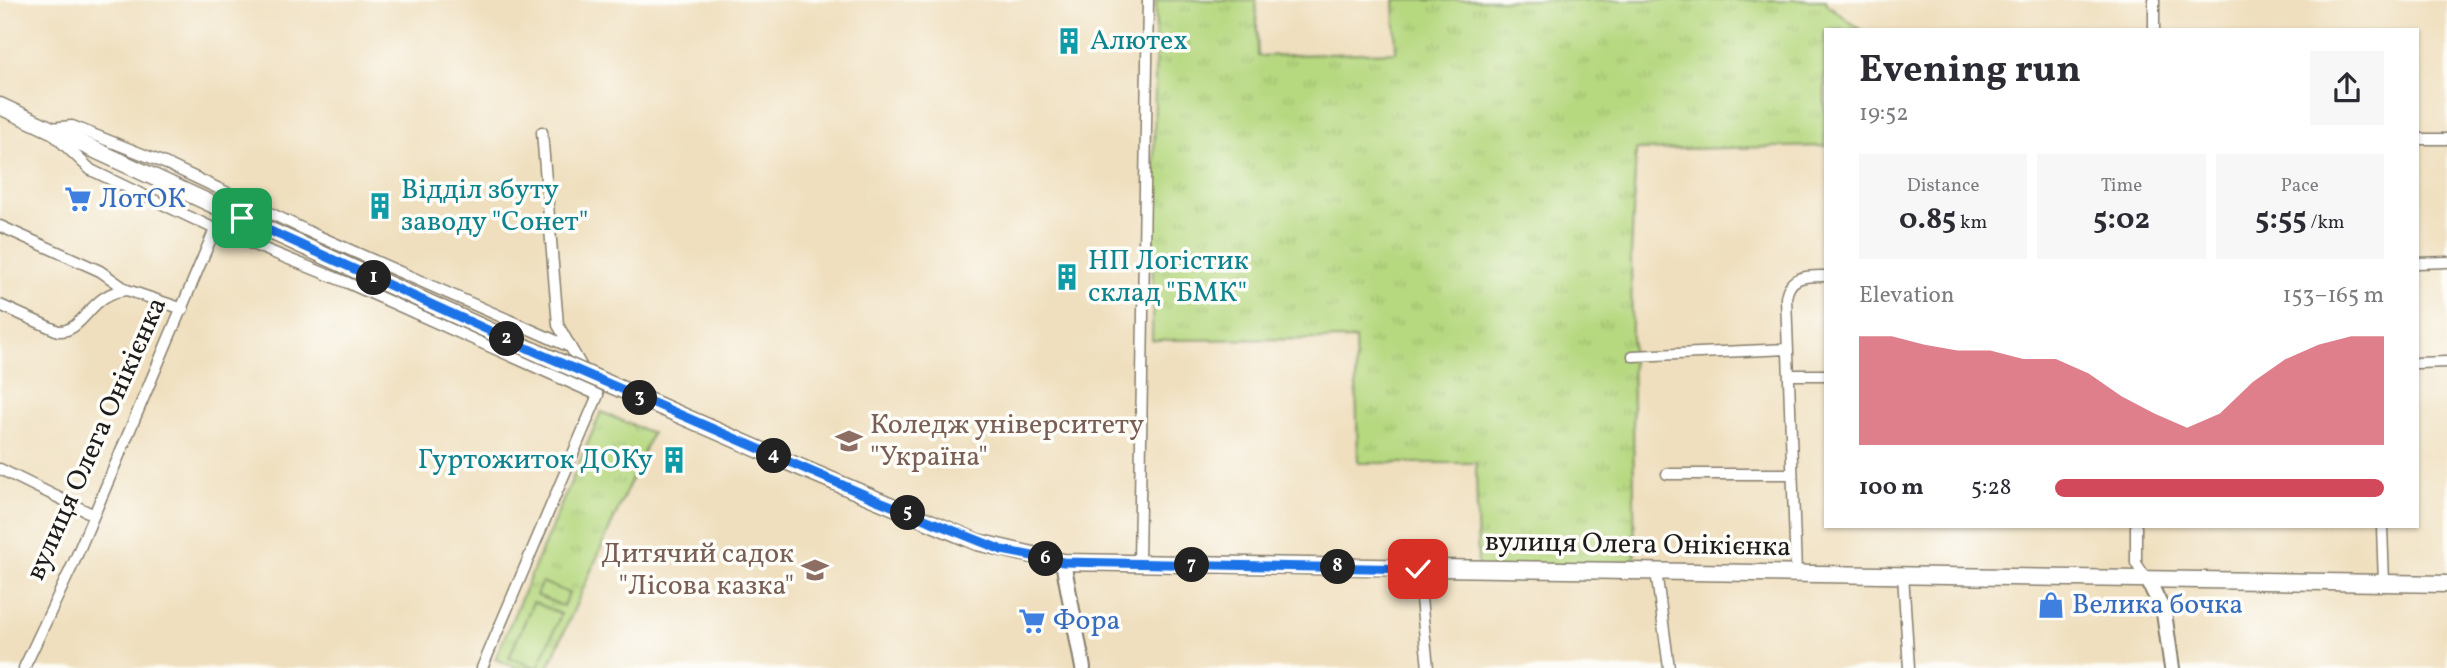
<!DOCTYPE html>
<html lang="en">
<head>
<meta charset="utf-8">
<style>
  :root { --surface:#fff; --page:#f7f7f7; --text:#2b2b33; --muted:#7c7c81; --accent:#d1495b }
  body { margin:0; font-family:Vollkorn,serif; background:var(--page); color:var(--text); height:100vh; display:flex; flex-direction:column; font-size:26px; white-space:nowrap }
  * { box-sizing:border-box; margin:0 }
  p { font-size:23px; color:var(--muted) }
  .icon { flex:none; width:38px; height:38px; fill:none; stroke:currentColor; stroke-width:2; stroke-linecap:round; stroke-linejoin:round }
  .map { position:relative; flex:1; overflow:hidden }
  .side { position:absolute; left:1824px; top:28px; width:595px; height:500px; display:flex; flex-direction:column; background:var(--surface); border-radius:0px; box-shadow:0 2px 5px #0004 }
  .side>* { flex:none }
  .pin { position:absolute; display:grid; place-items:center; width:60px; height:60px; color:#fff; margin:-30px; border-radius:14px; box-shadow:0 4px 10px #0006 }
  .km { position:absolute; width:35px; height:35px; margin:-18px; border-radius:50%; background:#222; color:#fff; font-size:19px; line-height:35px; text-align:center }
  .round { display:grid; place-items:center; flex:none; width:74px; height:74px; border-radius:0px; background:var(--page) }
  .overview { display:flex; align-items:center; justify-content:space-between; height:119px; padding:0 35px }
  h1 { font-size:38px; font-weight:700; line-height:52px }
  .stats { display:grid; grid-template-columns:repeat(3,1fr); gap:10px; height:119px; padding:7px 35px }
  .stats div { display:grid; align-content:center; border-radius:0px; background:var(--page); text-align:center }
  .stats b { font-size:30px; font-weight:700 }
  .stats small { font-size:19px; font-weight:400 }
  .stats p { font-size:19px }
  .chart { height:196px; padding:14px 35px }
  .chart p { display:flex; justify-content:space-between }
  .chart svg { width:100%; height:126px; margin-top:7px; fill:var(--accent); opacity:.7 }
  ul { padding:0 35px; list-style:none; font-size:23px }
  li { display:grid; grid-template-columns:112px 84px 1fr; align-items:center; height:52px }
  li i { height:18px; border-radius:9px; background:var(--accent) }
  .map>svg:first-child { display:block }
  .grass { fill:url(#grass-tufts); stroke:#697a4e; stroke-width:2 }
  .garden { fill:#b6d87f; stroke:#697a4e; stroke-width:2 }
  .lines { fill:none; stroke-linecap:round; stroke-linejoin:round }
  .street-casing { stroke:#867e6d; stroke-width:13 }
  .secondary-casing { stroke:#867e6d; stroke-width:18 }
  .primary-casing { stroke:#867e6d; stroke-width:19 }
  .street { stroke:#fff; stroke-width:10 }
  .secondary { stroke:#fff; stroke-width:14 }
  .primary { stroke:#fff; stroke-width:16 }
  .primary-bridge-casing { stroke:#867e6d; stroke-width:19; stroke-linecap:butt }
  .primary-bridge { stroke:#fff; stroke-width:16 }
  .route-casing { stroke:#fff; stroke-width:14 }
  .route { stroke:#1a73e8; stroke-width:9 }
  .labels { text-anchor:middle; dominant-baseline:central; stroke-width:7; stroke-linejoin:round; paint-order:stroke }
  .culture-label { font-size:28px; fill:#0d838f; stroke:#fdfcf7; text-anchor:start }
  .shop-label { font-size:28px; fill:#366cbe; stroke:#fdfcf7; text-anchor:start }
  .education-label { font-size:28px; fill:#785e54; stroke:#fdfcf7; text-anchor:start }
  .street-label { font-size:28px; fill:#1c1c1c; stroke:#fdfcf7 }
</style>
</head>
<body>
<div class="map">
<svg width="2447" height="668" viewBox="0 0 2447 668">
  <defs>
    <pattern id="grass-tufts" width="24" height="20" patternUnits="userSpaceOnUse" patternTransform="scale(1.75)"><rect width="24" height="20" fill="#b6d87f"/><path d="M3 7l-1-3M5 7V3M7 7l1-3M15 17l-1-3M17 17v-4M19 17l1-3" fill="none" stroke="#9cb96d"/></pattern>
  </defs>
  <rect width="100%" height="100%" fill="#fdfcf7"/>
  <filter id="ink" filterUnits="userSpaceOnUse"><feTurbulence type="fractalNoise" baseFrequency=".0143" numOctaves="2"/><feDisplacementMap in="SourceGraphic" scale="14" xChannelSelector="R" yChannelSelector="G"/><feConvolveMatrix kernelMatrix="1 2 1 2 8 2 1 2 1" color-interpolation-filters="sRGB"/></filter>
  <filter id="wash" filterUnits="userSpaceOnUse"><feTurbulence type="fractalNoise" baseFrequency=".00686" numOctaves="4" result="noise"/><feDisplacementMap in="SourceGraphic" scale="28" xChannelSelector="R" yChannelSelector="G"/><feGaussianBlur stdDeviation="1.57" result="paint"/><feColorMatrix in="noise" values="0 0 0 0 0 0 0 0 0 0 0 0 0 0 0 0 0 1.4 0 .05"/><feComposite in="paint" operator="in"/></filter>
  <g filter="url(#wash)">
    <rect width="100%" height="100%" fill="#efdfbe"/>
    <path class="grass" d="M1156,0H1256L1258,56L1396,52L1394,0H1826L1828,5L1861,30H1825V146L1636,150L1631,255L1635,571L1478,569L1476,463H1358L1355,339L1152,340Z
      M601,412L652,433L548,668H517L495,659Z"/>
    <path class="garden" d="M542,582L569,593L563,606L536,595Z
      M533,602L561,614L538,668L509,658Z"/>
  </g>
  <g filter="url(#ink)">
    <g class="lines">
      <defs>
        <path id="street" d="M2154,30V0
          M50,128L72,126L167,164L316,235L570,347
          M542,132L558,325L584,371
          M55,136L91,170L139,193L215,229L348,283L598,395
          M2417,139H2447
          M0,226L100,271L127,290L183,309
          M2417,263L2447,262
          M0,305L58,331C84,333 90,292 127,290
          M1633,356L1788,349
          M2417,363L2447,362
          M1789,375H1825
          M0,469L94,515
          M1667,474H1791
          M2136,527V563L2147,580
          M2382,527L2384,583
          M1139,564L1148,0
          M1418,569L1428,668
          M1656,571L1669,668
          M1796,572L1786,298C1789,275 1807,276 1825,276
          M1903,575L1909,668
          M24,668L74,562L215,229
          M482,668L598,395"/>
        <path id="secondary" d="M1063,562L1083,668
          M2148,580L2164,613L2172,668"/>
        <path id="primary" d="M0,106L242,218
          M783,460L977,542L1063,562L2447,584"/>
      </defs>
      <use href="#street" class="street-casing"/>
      <use href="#secondary" class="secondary-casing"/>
      <use href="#primary" class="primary-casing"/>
      <use href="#street" class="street"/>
      <use href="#secondary" class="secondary"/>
      <use href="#primary" class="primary"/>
      <defs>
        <path id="primary-bridge" d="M242,218L536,352L783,460"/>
      </defs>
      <use href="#primary-bridge" class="primary-bridge-casing"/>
      <use href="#primary-bridge" class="primary-bridge"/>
    </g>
  </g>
  <g class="lines" filter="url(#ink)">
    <defs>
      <path id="route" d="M242,218L536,352L877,500L1002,550L1063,562L1418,569"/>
    </defs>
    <use href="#route" class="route-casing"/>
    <use href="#route" class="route"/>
  </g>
  <defs>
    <symbol id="building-bare" viewBox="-9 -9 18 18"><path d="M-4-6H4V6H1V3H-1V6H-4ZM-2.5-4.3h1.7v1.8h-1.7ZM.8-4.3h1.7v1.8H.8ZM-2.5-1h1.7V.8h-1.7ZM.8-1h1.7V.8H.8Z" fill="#0f9aa8" stroke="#fdfcf7" stroke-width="2.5" paint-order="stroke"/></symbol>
    <symbol id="supermarket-bare" viewBox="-9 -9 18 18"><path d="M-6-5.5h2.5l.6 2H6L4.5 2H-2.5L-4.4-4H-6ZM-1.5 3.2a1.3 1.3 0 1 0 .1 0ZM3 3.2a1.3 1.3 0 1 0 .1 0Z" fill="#3f7fe0" stroke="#fdfcf7" stroke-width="2.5" paint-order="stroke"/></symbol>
    <symbol id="university-bare" viewBox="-9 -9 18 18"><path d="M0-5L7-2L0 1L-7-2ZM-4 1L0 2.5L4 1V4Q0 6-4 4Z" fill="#8d6e63" stroke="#fdfcf7" stroke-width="2.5" paint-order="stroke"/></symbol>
    <symbol id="school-bare" viewBox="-9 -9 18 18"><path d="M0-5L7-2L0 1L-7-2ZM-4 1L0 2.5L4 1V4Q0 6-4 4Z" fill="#8d6e63" stroke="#fdfcf7" stroke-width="2.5" paint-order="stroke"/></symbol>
    <symbol id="shop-bare" viewBox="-9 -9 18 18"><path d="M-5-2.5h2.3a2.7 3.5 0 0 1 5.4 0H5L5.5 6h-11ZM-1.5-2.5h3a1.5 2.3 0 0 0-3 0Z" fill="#3f7fe0" stroke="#fdfcf7" stroke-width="2.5" paint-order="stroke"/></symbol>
  </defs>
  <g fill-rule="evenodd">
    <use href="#building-bare" x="1050" y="22" width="38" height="38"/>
    <use href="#supermarket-bare" x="59" y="180" width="38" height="38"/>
    <use href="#building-bare" x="361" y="187" width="38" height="38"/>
    <use href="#building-bare" x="1048" y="258" width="38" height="38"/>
    <use href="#university-bare" x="830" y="422" width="38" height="38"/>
    <use href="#building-bare" x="655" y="441" width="38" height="38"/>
    <use href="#school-bare" x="796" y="551" width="38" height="38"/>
    <use href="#shop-bare" x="2032" y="586" width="38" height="38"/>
    <use href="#supermarket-bare" x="1013" y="602" width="38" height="38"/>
  </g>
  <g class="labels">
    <g class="culture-label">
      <text x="1090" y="41">Алютех</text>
      <text x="401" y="190">Відділ збуту<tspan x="401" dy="32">заводу "Сонет"</tspan></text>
      <text x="1088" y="261">НП Логістик<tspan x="1088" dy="32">склад "БМК"</tspan></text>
      <text x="653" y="460" text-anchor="end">Гуртожиток ДОКу</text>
    </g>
    <g class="shop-label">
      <text x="99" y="199">ЛотОК</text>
      <text x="2072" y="605">Велика бочка</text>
      <text x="1053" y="621">Фора</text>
    </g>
    <g class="education-label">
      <text x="870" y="425">Коледж університету<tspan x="870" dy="32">"Україна"</tspan></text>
      <text x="794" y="554" text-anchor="end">Дитячий садок<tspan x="794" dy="32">"Лісова казка"</tspan></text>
    </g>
    <g class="street-label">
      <text transform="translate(97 439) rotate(-66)">вулиця Олега Онікієнка</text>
      <text transform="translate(1638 545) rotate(1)">вулиця Олега Онікієнка</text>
    </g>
  </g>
</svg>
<div class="pin" style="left:242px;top:218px;background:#1e9e55"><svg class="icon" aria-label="arrive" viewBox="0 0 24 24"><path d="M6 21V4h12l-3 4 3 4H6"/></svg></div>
<div class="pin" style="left:1418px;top:569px;background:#d93025"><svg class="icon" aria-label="check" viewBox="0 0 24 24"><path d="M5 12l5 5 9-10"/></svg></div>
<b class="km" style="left:374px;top:278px">1</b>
<b class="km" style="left:507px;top:339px">2</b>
<b class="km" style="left:640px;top:398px">3</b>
<b class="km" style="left:774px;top:456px">4</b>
<b class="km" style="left:908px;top:513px">5</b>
<b class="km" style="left:1046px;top:559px">6</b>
<b class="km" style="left:1192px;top:565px">7</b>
<b class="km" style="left:1338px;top:567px">8</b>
<section class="side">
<div class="overview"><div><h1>Evening run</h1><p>19:52</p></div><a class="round"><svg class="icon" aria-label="share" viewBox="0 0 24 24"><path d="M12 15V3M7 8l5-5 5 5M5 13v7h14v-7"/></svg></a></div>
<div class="stats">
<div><p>Distance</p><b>0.85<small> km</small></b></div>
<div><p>Time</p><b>5:02</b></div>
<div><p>Pace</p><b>5:55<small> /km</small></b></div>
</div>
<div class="chart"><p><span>Elevation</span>153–165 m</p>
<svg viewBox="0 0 160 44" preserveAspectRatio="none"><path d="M0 44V6L10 6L20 9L30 11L40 11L50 14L60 14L70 19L80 27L90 33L100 38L110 33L120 22L130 14L140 9L150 6L160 6V44z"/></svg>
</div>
<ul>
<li><b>100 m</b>5:28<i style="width:100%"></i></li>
</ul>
</section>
</div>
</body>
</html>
